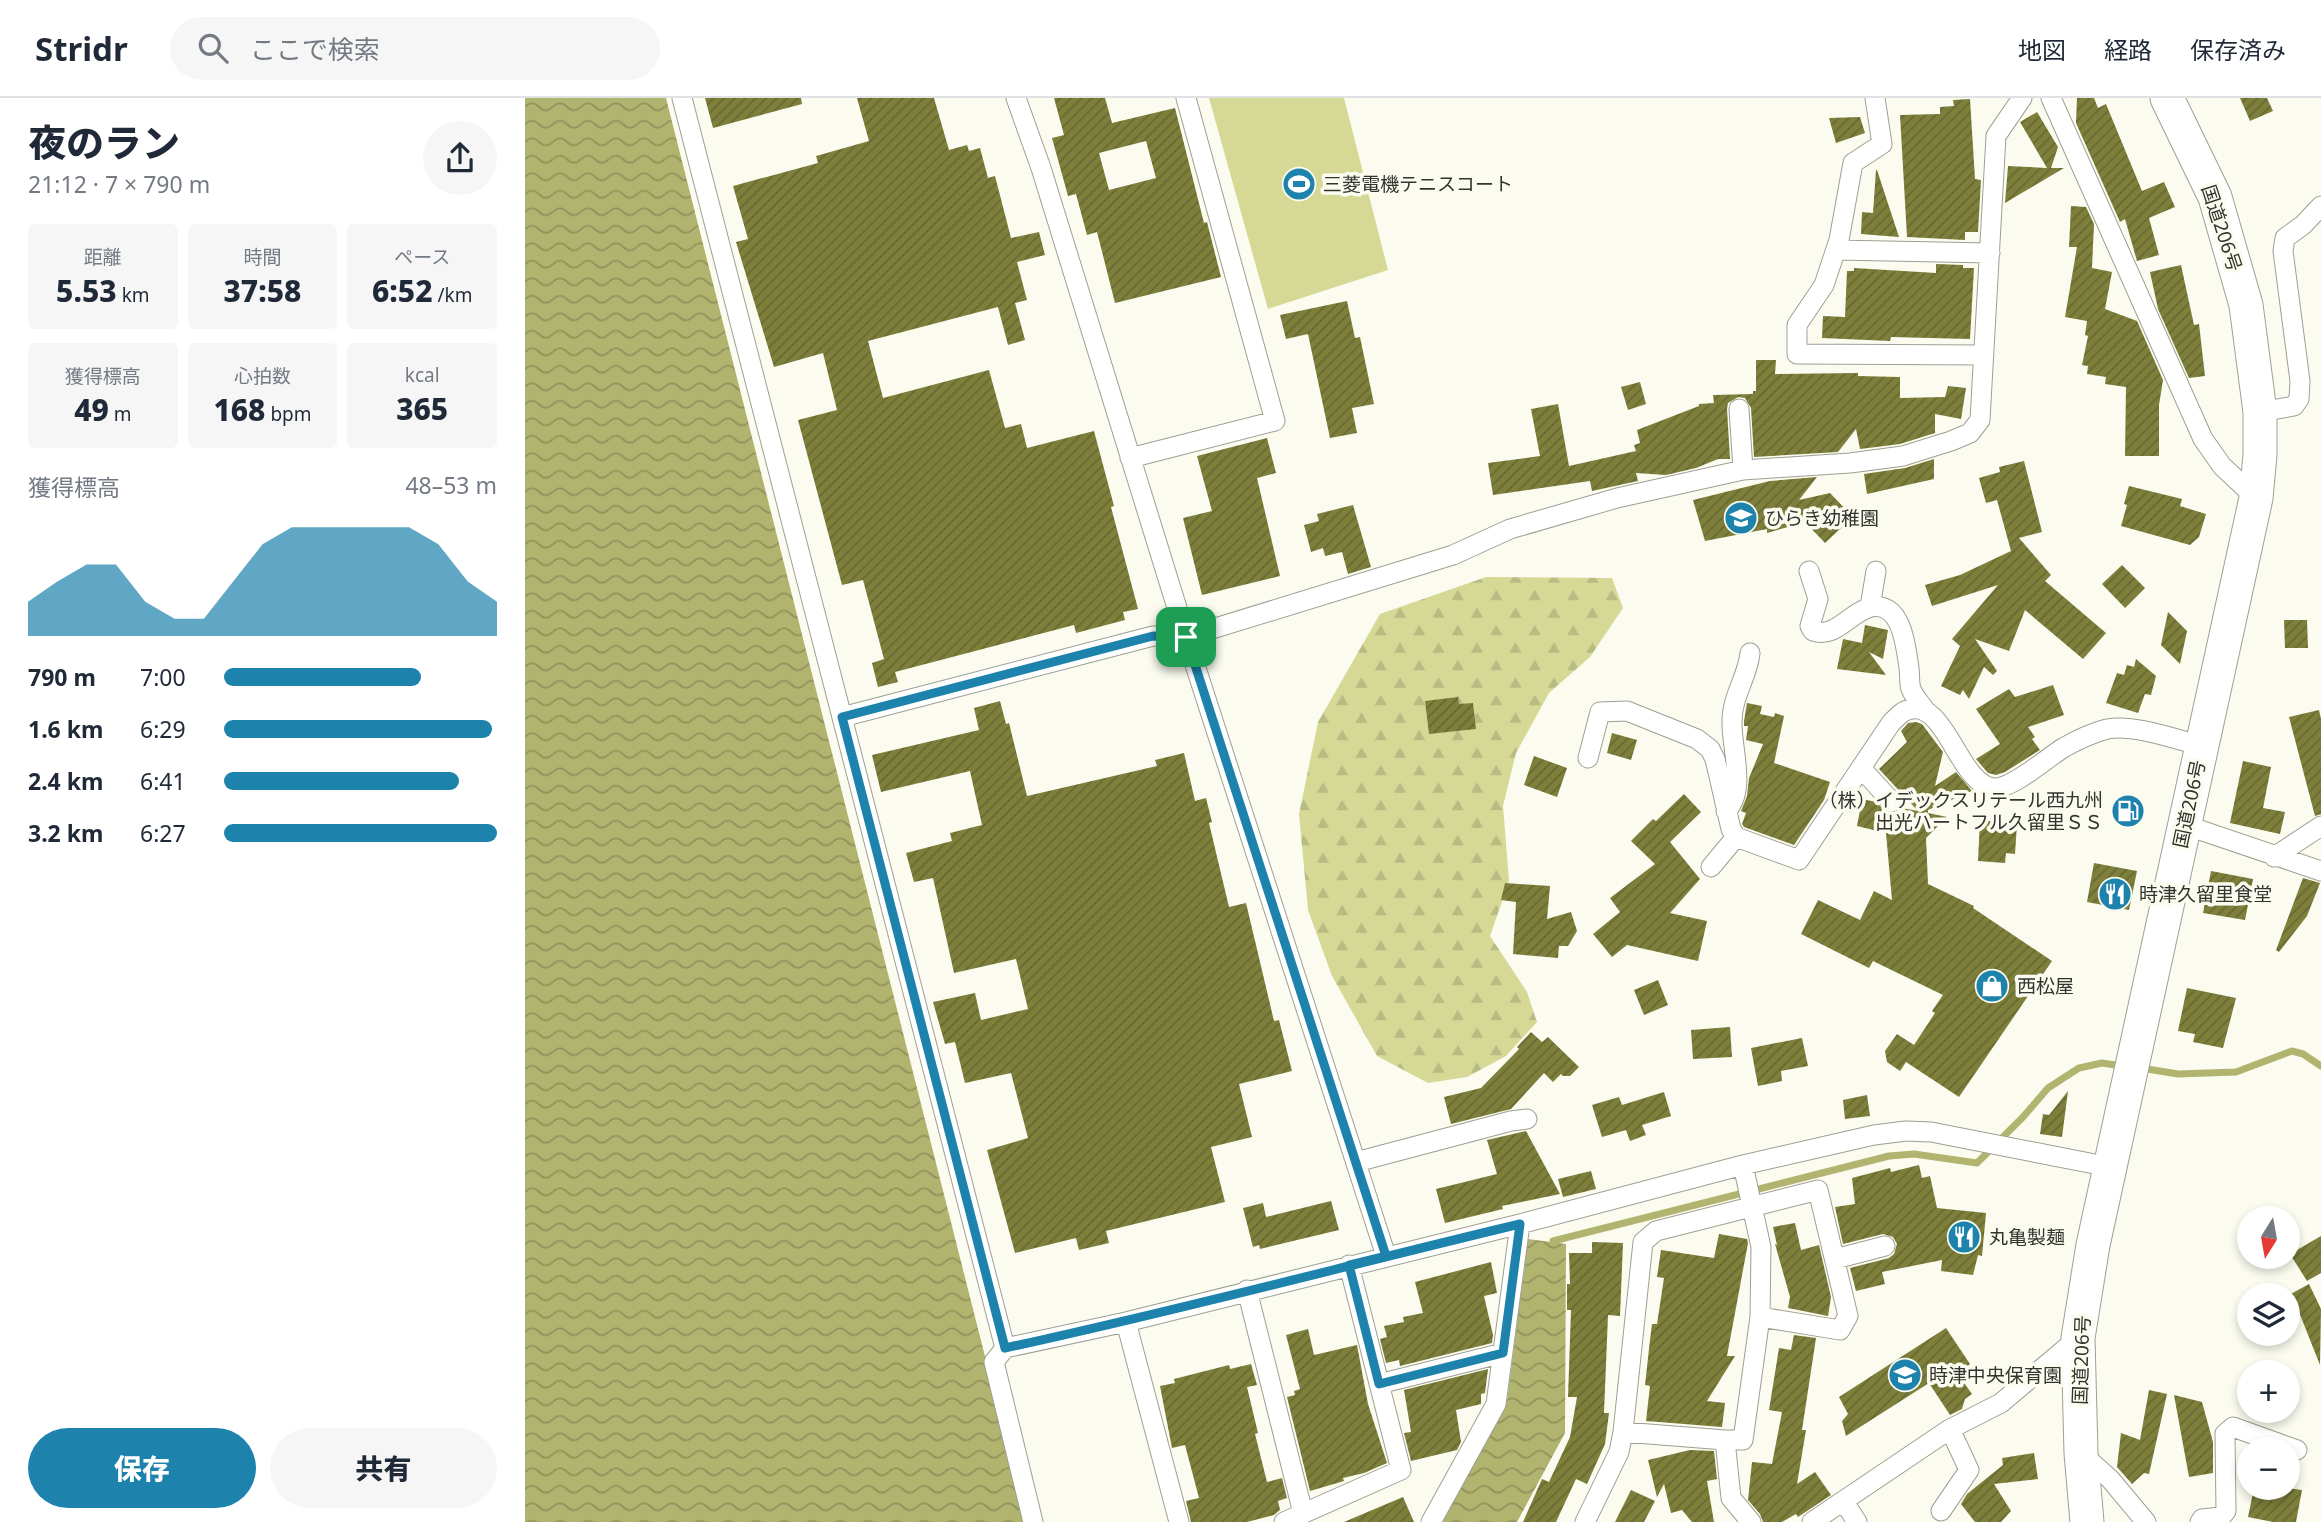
<!DOCTYPE html>
<html lang="ja">
<head>
<meta charset="utf-8">
<style>
  :root { --surface:#fff; --page:#f6f6f7; --text:#1f2937; --muted:#747a83; --line:#e0e1e3; --accent:#1d83ad }
  body { margin:0; font-family:"Noto Sans","Noto Sans JP",sans-serif; background:var(--page); color:var(--text); height:100vh; display:flex; flex-direction:column; font-size:26px; white-space:nowrap }
  * { box-sizing:border-box; margin:0 }
  p { font-size:23px; color:var(--muted) }
  .icon { flex:none; width:38px; height:38px; fill:none; stroke:currentColor; stroke-width:2; stroke-linecap:round; stroke-linejoin:round }
  .map { position:relative; flex:1; overflow:hidden }
  .panel { display:flex; flex-direction:column; background:var(--surface); width:525px }
  .panel>* { flex:none }
  .needle { width:46px; rotate:191deg }
  .buttons { position:absolute; left:1712px; top:1108px; display:grid; gap:14px }
  .buttons a { display:grid; place-items:center; width:63px; height:63px; border-radius:50%; background:var(--surface); box-shadow:0 4px 10px #0003; font-size:35px }
  .pin { position:absolute; display:grid; place-items:center; width:60px; height:60px; color:#fff; margin:-30px; border-radius:14px; box-shadow:0 4px 10px #0006 }
  .round { display:grid; place-items:center; flex:none; width:74px; height:74px; border-radius:37px; background:var(--page) }
  .overview { display:flex; align-items:center; justify-content:space-between; height:119px; padding:0 28px }
  h1 { font-size:38px; font-weight:800; line-height:52px }
  .metrics { display:grid; grid-template-columns:repeat(3,1fr); gap:10px; height:119px; padding:7px 28px }
  .metrics div { display:grid; align-content:center; border-radius:7px; background:var(--page); text-align:center }
  .metrics b { font-size:30px; font-weight:800 }
  .metrics small { font-size:19px; font-weight:400 }
  .metrics p { font-size:19px }
  .chart { height:196px; padding:14px 28px }
  .chart p { display:flex; justify-content:space-between }
  .chart svg { width:100%; height:126px; margin-top:7px; fill:var(--accent); opacity:.7 }
  .primary-button { display:flex; gap:14px; margin-top:auto; padding:14px 28px }
  .primary-button a { flex:1; height:80px; border-radius:42px; background:var(--accent); color:#fff; font-size:28px; font-weight:800; line-height:80px; text-align:center }
  .primary-button a+a { background:var(--page); color:var(--text) }
  ul { padding:0 28px; list-style:none; font-size:23px }
  li { display:grid; grid-template-columns:112px 84px 1fr; align-items:center; height:52px }
  li i { height:18px; border-radius:9px; background:var(--accent) }
  header { display:flex; align-items:center; gap:42px; box-sizing:border-box; height:98px; padding:0 35px; background:var(--surface); border-bottom:2px solid var(--line) }
  header strong { font-size:33px }
  nav { display:flex; gap:38px; margin-inline-start:auto; font-size:24px }
  .search { width:490px; height:63px; background:var(--page); display:flex; align-items:center; gap:18px; box-sizing:border-box; padding:0 24px; border-radius:38px; color:var(--muted); font-size:26px }
  main { display:flex; flex:1; min-height:0 }
  .map>svg:first-child { display:block }
  .forest { fill:url(#forest-firs) }
  .garden { fill:#d6d996 }
  .water { fill:url(#water-waves) }
  .lines { fill:none; stroke-linecap:round; stroke-linejoin:round }
  .stream { stroke:#b1b46f; stroke-width:7 }
  .building { fill:url(#building-hatch); fill-rule:evenodd }
  .street-casing { stroke:#9e9f93; stroke-width:21 }
  .highway-casing { stroke:#9e9f93; stroke-width:35 }
  .street { stroke:#fff; stroke-width:19 }
  .highway { stroke:#fff; stroke-width:33 }
  .route-casing { stroke:#fff; stroke-width:14 }
  .route { stroke:#1d83ad; stroke-width:9 }
  .labels { text-anchor:middle; dominant-baseline:central; stroke-width:7; stroke-linejoin:round; paint-order:stroke }
  .poi-label { font-size:19px; fill:#33332f; stroke:#fbfcef; text-anchor:start }
  .street-label { font-size:19px; fill:#33332f; stroke:#fbfcef }
</style>
</head>
<body>
<header>
<strong>Stridr</strong>
<div class="search"><svg class="icon" aria-label="search" viewBox="0 0 24 24"><circle cx="10" cy="10" r="6"/><path d="M15 15l6 6"/></svg>ここで検索</div>
<nav><a>地図</a><a>経路</a><a>保存済み</a></nav>
</header>
<main>
<section class="panel">
<div class="overview"><div><h1>夜のラン</h1><p>21:12 · 7 × 790 m</p></div><a class="round"><svg class="icon" aria-label="share" viewBox="0 0 24 24"><path d="M12 15V3M7 8l5-5 5 5M5 13v7h14v-7"/></svg></a></div>
<div class="metrics">
<div><p>距離</p><b>5.53<small> km</small></b></div>
<div><p>時間</p><b>37:58</b></div>
<div><p>ペース</p><b>6:52<small> /km</small></b></div>
</div>
<div class="metrics">
<div><p>獲得標高</p><b>49<small> m</small></b></div>
<div><p>心拍数</p><b>168<small> bpm</small></b></div>
<div><p>kcal</p><b>365</b></div>
</div>
<div class="chart"><p><span>獲得標高</span>48–53 m</p>
<svg viewBox="0 0 160 44" preserveAspectRatio="none"><path d="M0 44V32L10 25L20 19L30 19L40 32L50 38L60 38L70 25L80 12L90 6L100 6L110 6L120 6L130 6L140 12L150 25L160 32V44z"/></svg>
</div>
<ul>
<li><b>790 m</b>7:00<i style="width:72%"></i></li>
<li><b>1.6 km</b>6:29<i style="width:98%"></i></li>
<li><b>2.4 km</b>6:41<i style="width:86%"></i></li>
<li><b>3.2 km</b>6:27<i style="width:100%"></i></li>
</ul>
<div class="primary-button"><a>保存</a><a>共有</a></div>
</section>
<div class="map">
<svg width="1796" height="1424" viewBox="0 0 1796 1424">
  <defs>
    <pattern id="forest-firs" width="22" height="20" patternUnits="userSpaceOnUse" patternTransform="scale(1.75)"><rect width="22" height="20" fill="#d6d996"/><path d="M5 1l3.5 6h-7zM16 11l3.5 6h-7z" fill="#b8bb82"/></pattern>
    <pattern id="water-waves" width="16" height="10" patternUnits="userSpaceOnUse" patternTransform="scale(1.75)"><rect width="16" height="10" fill="#b1b46f"/><path d="M0 5q4-4 8 0t8 0" fill="none" stroke="#91935c"/></pattern>
    <pattern id="building-hatch" width="6" height="6" patternUnits="userSpaceOnUse" patternTransform="scale(1.75)"><rect width="6" height="6" fill="#7d7f3b"/><path d="M-1 1l2-2M0 6l6-6M5 7l2-2" fill="none" stroke="#676932"/></pattern>
  </defs>
  <rect width="100%" height="100%" fill="#fbfcef"/>
  <path class="forest" d="M961,479L1087,480L1098,510L1065,559L1024,595L991,655L978,708L984,783L965,838L1002,894L1012,924L981,958L942,979L903,985L852,958L807,878L783,812L774,716L793,624L855,516Z"/>
  <path class="garden" d="M684,0H819L863,172L743,211Z"/>
  <path class="water" d="M0,0H141L502,1424H0Z
    M1003,1141L1041,1146L1040,1335L992,1424H912L982,1303Z"/>
  <g class="lines">
    <path class="stream" d="M1616,970L1653,976L1711,974L1767,953L1778,956L1796,968
      M1028,1143L1364,1058L1389,1056L1452,1065L1498,1019L1523,990L1554,970L1577,965L1597,968"/>
  </g>
  <path class="building" d="M180,0H276L277,6L188,30Z
    M332,0H409L424,52L442,47L444,53L455,50L463,80L470,78L486,140L514,134L520,157L492,164L502,202L490,205L500,242L483,247L473,209L343,243L358,300L464,272L480,330L496,326L502,350L569,333L589,408L586,409L613,511L598,514L600,522L551,535L549,527L370,574L373,584L353,589L347,565L359,561L338,482L317,487L273,322L312,312L298,255L249,269L211,144L223,141L208,88L293,65L291,58L344,43Z
    M529,0H580L587,25L650,10L679,125L682,124L696,179L590,205L572,134L562,137L551,96L543,98L527,40L539,37ZM621,43L631,80L584,92L574,55Z
    M1552,0H1569L1573,10L1581,6L1617,93L1639,84L1650,109L1624,120L1634,157L1612,163L1600,121L1595,124L1551,25Z
    M1715,0H1742L1748,13L1725,23Z
    M1445,1L1450,81L1456,82L1453,134H1440V142L1382,139L1375,17L1415,16V9L1429,8L1428,2Z
    M1512,14L1533,49L1526,70H1539L1480,105L1483,68L1522,70L1495,24Z
    M1335,19L1340,35L1311,45L1304,20Z
    M1351,72H1352L1374,139L1336,136L1337,114L1348,115Z
    M1546,108L1561,109L1569,126L1567,170L1587,174L1580,211L1612,223L1638,282L1634,307V358H1600L1601,289L1580,286L1581,279L1562,276L1563,268L1557,267L1563,238L1560,237L1562,223L1540,219L1552,149H1544Z
    M1411,166L1438,167V170H1449L1445,241L1366,239L1365,243L1297,240L1298,218L1320,219L1322,173H1329V170L1411,175Z
    M1656,167L1669,227L1674,226L1680,278L1664,280L1633,211L1625,174Z
    M822,203L830,240L835,239L849,306L827,310L832,335L805,340L783,236L761,241L755,217Z
    M1231,262H1251L1250,276L1333,275V278L1375,279V300L1420,299L1423,288L1441,290L1436,321L1410,316V335L1375,346L1335,351L1331,331L1313,354L1229,359L1226,310L1220,300L1213,299L1203,305L1202,311L1205,361H1193L1171,370L1141,377L1111,375L1113,383L1067,393L1065,383L968,397L963,365L1015,358L1006,311L1033,306L1044,368L1111,353L1109,347L1115,345L1112,332L1174,308V306L1189,305L1188,297L1228,296V293H1231Z
    M1115,284L1121,306L1103,312L1096,289Z
    M742,340L751,375L732,380L755,478L677,497L658,420L687,413L672,358Z
    M1409,361V381L1342,396L1339,376L1380,370Z
    M1499,363L1517,434L1494,440L1526,477L1520,483L1581,535L1558,561L1500,512L1484,553L1450,541L1472,573L1468,577L1459,569L1444,601L1438,592L1435,597L1416,588L1435,548L1427,541L1473,487L1407,508L1400,487L1435,477L1486,453L1472,402L1461,405L1454,380L1475,374L1474,369Z
    M1292,379L1274,402L1305,395L1328,419L1300,445L1280,424L1242,435V431L1180,443L1168,402L1245,383Z
    M1604,388L1657,401L1655,408L1681,416L1674,439L1665,447L1596,428L1602,407L1599,406Z
    M828,407L846,469L823,476L817,454L800,458L798,450L786,454L779,427L794,423L792,416Z
    M1597,467L1620,490L1600,510L1577,486Z
    M1643,514L1662,533L1655,566L1636,547Z
    M1759,522H1782L1783,550H1760Z
    M1340,527L1363,532L1358,561L1344,554L1361,577L1312,571L1318,541L1337,545Z
    M1611,561L1631,578L1626,597L1620,596L1613,615L1581,605L1592,575L1599,577L1602,567L1609,569Z
    M1528,587L1539,617L1503,629L1510,639L1507,641L1515,652L1480,674L1471,677L1463,675L1451,661L1475,646L1451,611L1484,591L1490,599Z
    M933,599L934,606L948,605L951,631L904,636L900,603Z
    M475,603L481,626L484,625L502,698L632,668L630,662L659,655L670,703L681,700L687,724L684,725L704,809L721,805L749,923L754,922L767,973L714,986L727,1039L686,1049L700,1104L581,1133L584,1145L554,1152L551,1140L490,1155L462,1052L503,1040L486,975L440,985L430,944L420,946L408,904L450,895L456,922L503,911L491,861L429,875L408,780L389,784L381,755L427,743L425,735L457,727L445,673L356,694L347,657L454,632L449,610Z
    M1222,605L1237,608L1235,616L1249,619L1250,615L1259,618L1249,665L1305,684L1299,702L1269,747L1219,729L1217,726L1221,715L1216,713L1222,698L1224,680L1238,646L1221,642L1223,628H1219V623Z
    M1794,612L1796,621V716L1790,718L1764,619Z
    M1391,624L1397,626L1418,654L1410,688L1431,674L1447,693L1403,712V715L1422,719L1401,740L1403,786L1449,808L1448,810L1527,863L1434,999L1381,964L1375,973L1362,964L1360,953L1372,936L1389,947L1410,915L1407,913L1418,897L1348,863L1344,870L1276,836L1293,802L1335,822L1349,793L1367,802L1361,735L1332,728L1337,701L1351,704L1364,716H1370L1377,710L1393,713L1354,671L1382,644L1376,633L1383,625Z
    M1087,635L1112,642L1106,662L1082,655Z
    M1009,658L1042,670L1032,699L999,687Z
    M1718,663L1746,669L1738,710L1760,714L1755,736L1705,725Z
    M1159,696L1176,714L1145,744L1175,781L1145,815L1182,823L1173,863L1102,847L1087,859L1068,836L1095,814L1085,800L1130,766L1106,743L1128,721L1131,723Z
    M1455,722L1492,726L1490,756L1481,755L1480,765L1453,763Z
    M1569,765L1612,773L1604,812L1562,804Z
    M1686,773L1728,781L1720,822L1678,815Z
    M1778,780L1795,785L1782,818L1754,854L1751,852Z
    M980,785L1025,788L1022,821L1046,814L1052,833L1043,848H1034L1033,860L988,856L991,804L976,802Z
    M1133,882L1143,907L1119,917L1109,892Z
    M1662,890L1711,900L1698,950L1668,944L1670,936L1653,933Z
    M1205,929L1207,959L1168,961L1166,932Z
    M1006,934L1017,944L1023,939L1054,969L1045,978H1038L1036,976L1028,984L1019,975L986,1011L926,1026L919,999L956,990L994,951L992,949Z
    M1277,940L1283,968L1256,973L1257,983L1233,988L1226,950Z
    M1543,993L1537,1039L1515,1036L1518,1016L1524,1017Z
    M1139,994L1146,1018L1117,1027L1121,1037L1105,1043L1101,1032L1077,1039L1067,1007L1094,999L1097,1007Z
    M1342,997L1345,1018L1320,1021L1318,1002Z
    M1001,1033L1035,1096L977,1108L978,1111L920,1125L911,1091L972,1076L962,1042Z
    M1394,1067L1397,1080L1405,1078L1412,1110L1461,1115L1457,1158L1453,1157L1448,1177L1416,1173L1417,1162L1357,1174L1360,1186L1331,1193L1325,1170L1364,1160L1369,1156L1372,1146L1368,1139L1358,1136L1318,1146L1310,1109L1330,1106L1327,1080L1365,1070L1366,1074Z
    M1066,1073L1071,1091L1038,1099L1033,1081Z
    M806,1103L814,1132L735,1151L734,1147L728,1149L718,1110L738,1105L741,1119Z
    M1270,1125L1276,1152L1294,1147L1306,1199L1303,1218L1263,1210L1265,1199L1250,1146L1252,1147L1248,1129Z
    M1194,1136L1222,1141L1223,1145L1202,1258H1210L1182,1303L1200,1305L1197,1329L1121,1323L1125,1288L1120,1287L1125,1242L1127,1226H1132L1139,1180L1132,1179L1136,1152L1189,1160Z
    M1796,1138V1175L1782,1183L1765,1156Z
    M1067,1144L1098,1145L1095,1218L1083,1217L1079,1315H1084L1080,1346L1062,1386L1051,1381L1031,1424H998L1017,1381L1024,1384L1045,1339L1052,1299H1043L1046,1212H1042V1186H1045L1044,1155H1067Z
    M966,1164L972,1195L959,1198L968,1237L967,1245L875,1268L874,1262L861,1265L855,1241L862,1239L859,1228L879,1224L878,1219L898,1215L890,1184Z
    M1784,1186L1796,1211L1795,1267L1774,1214L1769,1216L1762,1203V1198Z
    M1421,1230L1445,1266L1440,1270L1443,1277L1437,1282L1447,1296L1440,1301L1437,1311L1425,1317L1404,1285L1321,1338L1317,1323L1323,1316L1314,1299Z
    M783,1231L789,1257L832,1247L843,1306L862,1365L839,1375L818,1380L819,1383L785,1393L762,1299L770,1297L769,1293L775,1291L761,1237Z
    M1269,1237L1291,1240L1277,1332H1281L1272,1386L1290,1374L1306,1397L1273,1419L1271,1416L1257,1424H1238L1235,1416L1223,1402L1227,1364L1247,1366L1257,1314L1244,1312L1254,1250L1266,1252Z
    M726,1266L732,1287L722,1289L733,1335L730,1336L742,1384L757,1380L762,1400L753,1403L755,1412L749,1417L722,1424H666L661,1403L674,1400L660,1347L647,1350L635,1288L650,1285L649,1281L704,1267L705,1271Z
    M963,1271L960,1295L956,1296V1306L931,1312L936,1344L932,1352L886,1363L879,1335L886,1334L879,1292Z
    M1624,1292L1642,1296L1624,1376L1619,1375L1607,1386L1592,1369L1596,1335L1615,1342Z
    M1649,1297L1677,1304L1688,1344V1375L1664,1379Z
    M1165,1352L1189,1353L1192,1381L1182,1383L1189,1424H1167L1157,1412L1146,1415L1139,1386L1132,1399L1123,1362Z
    M1509,1355L1513,1381L1469,1386L1486,1413L1476,1424H1450L1436,1406L1442,1396L1478,1367L1477,1360Z
    M1729,1390H1762L1777,1392L1771,1424H1748L1723,1419Z
    M1106,1392L1130,1403L1119,1424H1090Z
    M878,1399L889,1424H819Z"/>
  <g class="lines">
    <defs>
      <path id="street" d="M157,0L480,1250
        M491,0L516,70L661,539L861,1158
        M1350,0L1357,46L1328,65L1314,142L1299,187L1272,227V256L1459,257
        M1526,0L1678,341L1697,368L1731,400
        M1311,152L1465,155
        M1214,311L1218,372
        M1735,314L1769,308L1774,301L1775,283L1758,153L1760,140L1778,127L1796,108
        M605,360L750,323L661,0
        M1284,473L1293,501L1285,528L1288,533C1311,541 1325,514 1346,509C1377,503 1381,549 1384,570C1385,577 1384,585 1386,591C1389,599 1397,607 1401,614
        M1345,509L1351,473
        M317,619L628,538L661,539L928,457L985,431L1092,400L1218,372L1325,365L1378,358L1426,343L1445,335L1455,322L1471,38L1497,0
        M1063,660L1075,614L1102,613L1172,641L1185,651L1190,661L1206,731L1211,739L1274,762L1366,625C1369,622 1374,617 1378,614C1420,592 1432,687 1469,690C1487,691 1522,660 1538,650C1552,642 1567,635 1582,631C1609,626 1650,641 1677,648
        M1336,670L1367,704
        M1201,713C1222,693 1206,649 1207,623C1207,598 1223,578 1225,555
        M1660,727L1796,773
        M1749,759L1796,728
        M1186,769L1211,739
        M831,1064L986,1023L1002,1021
        M1218,1067L1236,1149L1235,1219L1218,1342H1200L1206,1400L1226,1424
        M1310,1161L1360,1148
        M722,1192L778,1415
        M601,1224L654,1424
        M854,1286L978,1255
        M1200,1342L1098,1334L1118,1144L1131,1133L1293,1092L1323,1218L1315,1232L1235,1219
        M1556,1355L1585,1381L1621,1424
        M1319,1404L1332,1424
        M1416,1413L1444,1372L1425,1331
        M508,1424L469,1264L480,1250L601,1224L995,1126L1218,1067L1349,1037L1381,1033L1406,1034L1585,1069
        M759,1424L876,1372L824,1167
        M906,1424L971,1306L995,1126
        M1060,1424L1094,1354L1098,1334
        M1287,1424L1425,1331L1476,1305L1553,1240
        M1675,1424L1677,1421L1696,1419L1701,1413L1700,1336L1708,1329L1772,1352"/>
      <path id="highway" d="M1562,1424L1556,1355L1553,1240L1568,1147L1731,400L1735,357V314L1721,207L1690,99L1642,0"/>
    </defs>
    <use href="#street" class="street-casing"/>
    <use href="#highway" class="highway-casing"/>
    <use href="#street" class="street"/>
    <use href="#highway" class="highway"/>
  </g>
  <g class="lines">
    <defs>
      <path id="route" d="M661,539L861,1158L824,1167L854,1286L978,1255L995,1126C823,1167 652,1213 480,1250L317,619L628,538L661,539"/>
    </defs>
    <use href="#route" class="route-casing"/>
    <use href="#route" class="route"/>
  </g>
  <defs>
    <symbol id="stadium-disc" viewBox="-11 -11 22 22"><circle r="9.5" fill="#1d83ad" stroke="#fbfcef"/><path d="M0-5a6.5 5 0 1 0 0 10a6.5 5 0 1 0 0-10ZM-3.5-1.8h7v3.6h-7Z" fill="#fff"/></symbol>
    <symbol id="school-disc" viewBox="-11 -11 22 22"><circle r="9.5" fill="#1d83ad" stroke="#fbfcef"/><path d="M0-5L7-2L0 1L-7-2ZM-4 1L0 2.5L4 1V4Q0 6-4 4Z" fill="#fff"/></symbol>
    <symbol id="fuel-disc" viewBox="-11 -11 22 22"><circle r="9.5" fill="#1d83ad" stroke="#fbfcef"/><path d="M-5.5-6h7V0h2V4h1.3V-2.5L3-4.5l.8-.8L6-3V5H2.5V1h-1V6h-7ZM-4.2-4.7v3.2H.2V-4.7Z" fill="#fff"/></symbol>
    <symbol id="restaurant-disc" viewBox="-11 -11 22 22"><circle r="9.5" fill="#1d83ad" stroke="#fbfcef"/><path d="M-5-6h1v4h1v-4h1v4h1v-4h1v5L-1.5 .5V6h-2V.5L-5-1ZM5-6V6H3V1.5H1.5Q1.5-4 5-6Z" fill="#fff"/></symbol>
    <symbol id="shop-disc" viewBox="-11 -11 22 22"><circle r="9.5" fill="#1d83ad" stroke="#fbfcef"/><path d="M-5-2.5h2.3a2.7 3.5 0 0 1 5.4 0H5L5.5 6h-11ZM-1.5-2.5h3a1.5 2.3 0 0 0-3 0Z" fill="#fff"/></symbol>
  </defs>
  <g fill-rule="evenodd">
    <use href="#stadium-disc" x="755" y="67" width="38" height="38"/>
    <use href="#school-disc" x="1197" y="401" width="38" height="38"/>
    <use href="#fuel-disc" x="1584" y="694" width="38" height="38"/>
    <use href="#restaurant-disc" x="1571" y="777" width="38" height="38"/>
    <use href="#shop-disc" x="1448" y="869" width="38" height="38"/>
    <use href="#restaurant-disc" x="1420" y="1120" width="38" height="38"/>
    <use href="#school-disc" x="1361" y="1258" width="38" height="38"/>
  </g>
  <g class="labels">
    <g class="poi-label">
      <text x="798" y="86">三菱電機テニスコート</text>
      <text x="1240" y="420">ひらき幼稚園</text>
      <text x="1578" y="702" text-anchor="end">（株）イデックスリテール西九州<tspan x="1578" dy="22">出光ハートフル久留里ＳＳ</tspan></text>
      <text x="1614" y="796">時津久留里食堂</text>
      <text x="1492" y="888">西松屋</text>
      <text x="1464" y="1139">丸亀製麺</text>
      <text x="1404" y="1277">時津中央保育園</text>
    </g>
    <g class="street-label">
      <text transform="translate(1697 130) rotate(72)">国道206号</text>
      <text transform="translate(1664 706) rotate(-78)">国道206号</text>
      <text transform="translate(1556 1262) rotate(-88)">国道206号</text>
    </g>
  </g>
</svg>
<div class="buttons">
<a><svg class="needle" viewBox="-14 -14 28 28"><path d="M0-13l5 13h-10z" fill="#e53935"/><path d="M0 13l5-13h-10z" fill="#747a83"/></svg></a>
<a><svg class="icon" aria-label="layers" viewBox="0 0 24 24"><path d="M12 4l9 5-9 5-9-5zM3 14l9 5 9-5"/></svg></a>
<a>+</a>
<a>−</a>
</div>
<div class="pin" style="left:661px;top:539px;background:#1e9e55"><svg class="icon" aria-label="arrive" viewBox="0 0 24 24"><path d="M6 21V4h12l-3 4 3 4H6"/></svg></div>
</div>
</main>
</body>
</html>
